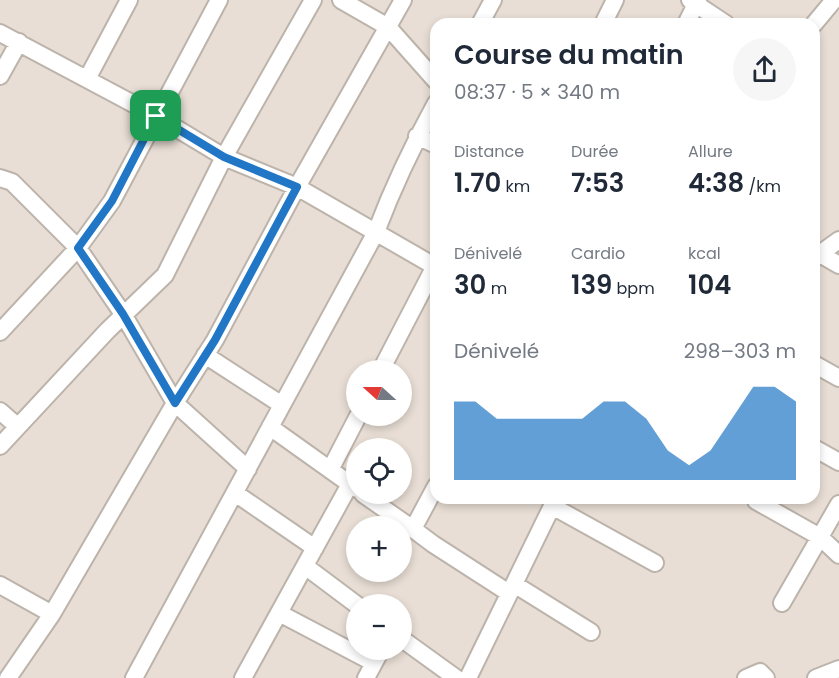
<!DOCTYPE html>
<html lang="fr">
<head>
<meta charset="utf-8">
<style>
  :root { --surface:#fff; --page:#f6f6f7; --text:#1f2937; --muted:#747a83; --accent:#2177c5 }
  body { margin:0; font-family:Poppins,sans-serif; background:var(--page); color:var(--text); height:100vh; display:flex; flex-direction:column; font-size:22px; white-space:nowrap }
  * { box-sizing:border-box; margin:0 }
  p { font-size:20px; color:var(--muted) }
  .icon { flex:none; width:33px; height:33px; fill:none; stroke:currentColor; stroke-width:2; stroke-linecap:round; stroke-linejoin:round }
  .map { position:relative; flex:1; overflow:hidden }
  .sheet { position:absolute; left:430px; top:18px; width:390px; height:486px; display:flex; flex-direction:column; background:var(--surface); border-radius:18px; box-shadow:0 3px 9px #0003 }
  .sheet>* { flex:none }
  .needle { width:39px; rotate:291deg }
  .controls { position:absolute; left:346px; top:360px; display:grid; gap:12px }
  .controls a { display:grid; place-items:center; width:66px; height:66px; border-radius:50%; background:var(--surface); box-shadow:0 3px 9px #0003; font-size:30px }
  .pin { position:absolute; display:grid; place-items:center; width:51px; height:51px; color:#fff; margin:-26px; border-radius:12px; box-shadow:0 3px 9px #0006 }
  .round { display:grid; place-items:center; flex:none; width:63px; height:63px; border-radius:32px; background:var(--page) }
  .summary { display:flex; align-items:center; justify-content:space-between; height:102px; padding:0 24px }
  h1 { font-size:27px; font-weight:600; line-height:45px }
  .figures { display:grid; grid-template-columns:repeat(3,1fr); gap:9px; height:102px; padding:6px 24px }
  .figures div { display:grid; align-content:center }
  .figures b { font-size:26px; font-weight:600 }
  .figures small { font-size:16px; font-weight:400 }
  .figures p { font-size:16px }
  .chart { height:168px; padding:12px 24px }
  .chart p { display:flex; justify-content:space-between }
  .chart svg { width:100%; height:108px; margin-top:6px; fill:var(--accent); opacity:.7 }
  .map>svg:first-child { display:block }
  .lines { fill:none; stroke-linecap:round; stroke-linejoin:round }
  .minor-casing { stroke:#bcb3aa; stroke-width:20 }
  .minor { stroke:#fff; stroke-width:16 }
  .route-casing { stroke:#fff; stroke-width:12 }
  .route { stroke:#2177c5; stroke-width:8 }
</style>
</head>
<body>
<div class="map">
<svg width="839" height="678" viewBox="0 0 839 678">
  <rect width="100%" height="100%" fill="#e8ded5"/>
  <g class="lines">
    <defs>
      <path id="minor" d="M341,0L388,27L436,81
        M690,0L726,24
        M480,24L493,0
        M603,24L615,0
        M686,24L698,0
        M814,24L834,0
        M0,33L156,116L224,157L297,187L436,267
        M0,76L19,42
        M87,79L129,0
        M417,136L436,145
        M0,178L12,182L78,248L123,314L175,403L248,469
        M820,254L839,265
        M814,258L839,240
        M0,332L78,248L112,201L219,0
        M205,355L282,405
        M814,364L839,378
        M381,370L435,266
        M0,411L17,426
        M270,427L357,489
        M0,446L107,331L165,275L224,157L313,0
        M814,448L839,462
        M330,470L358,416
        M436,486L413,529L433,544L509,593
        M235,493L315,548
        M363,494L413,529
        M756,501L820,537L839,555
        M552,506L655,563
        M305,566L357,605
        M514,584L591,632
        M0,585L52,614
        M782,603L839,504
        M279,613L374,663
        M402,639L456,678
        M8,678L52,614L175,403L215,340L297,187L403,0
        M134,678L376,232C393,187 413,145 436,103
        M243,678L350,484
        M366,678L381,650
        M468,678L556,498
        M746,678L760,672L766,678
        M816,678L839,669"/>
    </defs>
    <use href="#minor" class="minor-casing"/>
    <use href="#minor" class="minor"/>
  </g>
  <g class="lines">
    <defs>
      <path id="route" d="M156,116L224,157L297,187L215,340L175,403L123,314L78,248L112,201Z"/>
    </defs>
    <use href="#route" class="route-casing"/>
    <use href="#route" class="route"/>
  </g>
</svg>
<div class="controls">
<a><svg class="needle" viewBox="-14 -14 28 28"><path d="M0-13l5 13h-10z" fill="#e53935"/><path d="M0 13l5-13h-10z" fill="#747a83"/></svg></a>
<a><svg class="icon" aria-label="locate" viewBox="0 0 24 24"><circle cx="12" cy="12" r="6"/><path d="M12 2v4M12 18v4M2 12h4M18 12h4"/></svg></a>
<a>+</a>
<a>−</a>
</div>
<div class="pin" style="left:156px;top:116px;background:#1e9e55"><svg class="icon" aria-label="arrive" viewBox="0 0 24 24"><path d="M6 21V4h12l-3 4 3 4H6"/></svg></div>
<section class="sheet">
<div class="summary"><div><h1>Course du matin</h1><p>08:37 · 5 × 340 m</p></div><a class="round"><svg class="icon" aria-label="share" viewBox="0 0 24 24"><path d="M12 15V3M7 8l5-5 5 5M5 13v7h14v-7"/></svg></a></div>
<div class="figures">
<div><p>Distance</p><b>1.70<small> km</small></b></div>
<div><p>Durée</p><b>7:53</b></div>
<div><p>Allure</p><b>4:38<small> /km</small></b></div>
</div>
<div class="figures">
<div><p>Dénivelé</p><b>30<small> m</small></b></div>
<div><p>Cardio</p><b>139<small> bpm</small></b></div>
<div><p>kcal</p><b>104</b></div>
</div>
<div class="chart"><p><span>Dénivelé</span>298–303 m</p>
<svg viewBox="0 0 160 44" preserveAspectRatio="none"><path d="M0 44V12L10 12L20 19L30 19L40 19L50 19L60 19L70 12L80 12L90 19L100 32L110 38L120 32L130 19L140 6L150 6L160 12V44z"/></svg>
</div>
</section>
</div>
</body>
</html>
